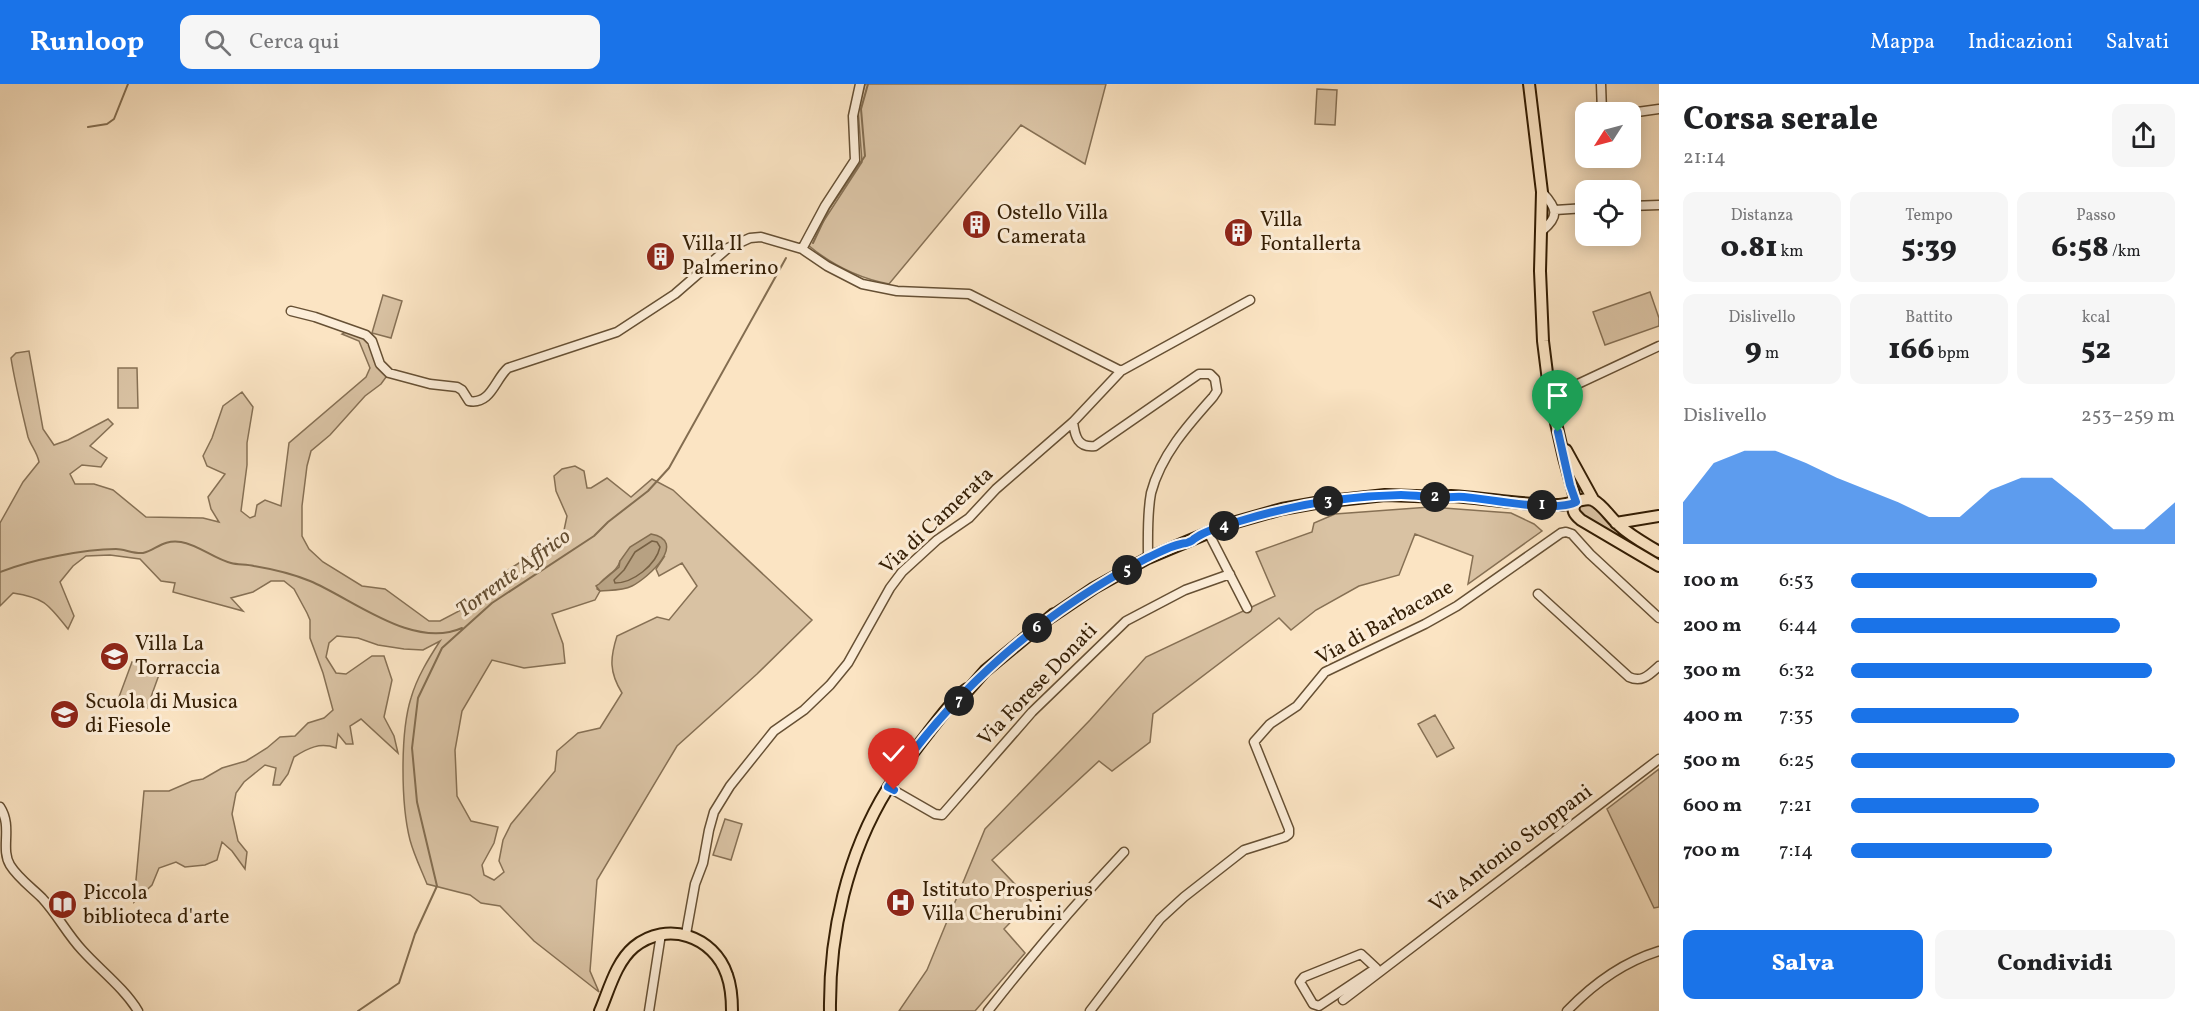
<!DOCTYPE html>
<html lang="it">
<head>
<meta charset="utf-8">
<style>
  :root { --surface:#fff; --page:#f6f6f6; --text:#202124; --muted:#757577; --accent:#1a73e8 }
  body { margin:0; font-family:Vollkorn,serif; background:var(--page); color:var(--text); height:100vh; display:flex; flex-direction:column; font-size:22px; white-space:nowrap }
  * { box-sizing:border-box; margin:0 }
  p { font-size:20px; color:var(--muted) }
  .icon { flex:none; width:33px; height:33px; fill:none; stroke:currentColor; stroke-width:2; stroke-linecap:round; stroke-linejoin:round }
  .map { position:relative; flex:1; overflow:hidden }
  .sheet { display:flex; flex-direction:column; background:var(--surface); width:540px }
  .sheet>* { flex:none }
  .needle { width:39px; rotate:234deg }
  .buttons { position:absolute; left:1575px; top:18px; display:grid; gap:12px }
  .buttons a { display:grid; place-items:center; width:66px; height:66px; border-radius:12px; background:var(--surface); box-shadow:0 3px 15px #0003; font-size:30px }
  .pin { position:absolute; display:grid; place-items:center; width:51px; height:51px; color:#fff; margin:-62px -26px; border-radius:50% 50% 50% 0; rotate:-45deg; box-shadow:0 0 6px #0007 }
  .pin .icon { rotate:45deg }
  .km { position:absolute; width:30px; height:30px; margin:-15px; border-radius:50%; background:#222; color:#fff; font-size:16px; line-height:30px; text-align:center }
  .round { display:grid; place-items:center; flex:none; width:63px; height:63px; border-radius:12px; background:var(--page) }
  .summary { display:flex; align-items:center; justify-content:space-between; height:102px; padding:0 24px }
  h1 { font-size:33px; font-weight:800; line-height:45px }
  .stats { display:grid; grid-template-columns:repeat(3,1fr); gap:9px; height:102px; padding:6px 24px }
  .stats div { display:grid; align-content:center; border-radius:12px; background:var(--page); text-align:center }
  .stats b { font-size:30px; font-weight:800 }
  .stats small { font-size:16px; font-weight:400 }
  .stats p { font-size:16px }
  .chart { height:168px; padding:12px 24px }
  .chart p { display:flex; justify-content:space-between }
  .chart svg { width:100%; height:108px; margin-top:6px; fill:var(--accent); opacity:.7 }
  .button { display:flex; gap:12px; margin-top:auto; padding:12px 24px }
  .button a { flex:1; height:69px; border-radius:12px; background:var(--accent); color:#fff; font-size:24px; font-weight:800; line-height:69px; text-align:center }
  .button a+a { background:var(--page); color:var(--text) }
  ul { padding:0 24px; list-style:none; font-size:20px }
  li { display:grid; grid-template-columns:96px 72px 1fr; align-items:center; height:45px }
  li i { height:15px; border-radius:8px; background:var(--accent) }
  header { display:flex; align-items:center; gap:36px; box-sizing:border-box; height:84px; padding:0 30px; background:var(--accent); color:#fff }
  header strong { font-size:28px }
  nav { display:flex; gap:33px; margin-inline-start:auto; font-size:21px }
  .search { width:420px; height:54px; background:var(--page); display:flex; align-items:center; gap:15px; box-sizing:border-box; padding:0 21px; border-radius:12px; color:var(--muted); font-size:22px }
  main { display:flex; flex:1; min-height:0 }
  .map>svg:first-child { display:block }
  .green { fill:#d9c2a3; stroke:#867054; stroke-width:1.5; fill-rule:evenodd }
  .water { fill:#b7a182; stroke:#836d50; stroke-width:1.5 }
  .lines { fill:none; stroke-linecap:round; stroke-linejoin:round }
  .shore { stroke:#766043; stroke-width:1.5 }
  .stream { stroke:#836d50; stroke-width:2 }
  .minor-casing { stroke:#665034; stroke-width:11 }
  .major-casing { stroke:#341e04; stroke-width:14 }
  .minor { stroke:#fcedd8; stroke-width:8 }
  .major { stroke:#fbe4c3; stroke-width:10 }
  .route-casing { stroke:#fff; stroke-width:12 }
  .route { stroke:#1a73e8; stroke-width:8 }
  .labels { text-anchor:middle; dominant-baseline:central; stroke-width:6; stroke-linejoin:round; paint-order:stroke }
  .poi-label { font-size:21px; fill:#341e04; stroke:#fcedd8; text-anchor:start }
  .street-label { font-size:21px; fill:#341e04; stroke:#fcedd8 }
  .water-label { font-size:22px; font-style:italic; fill:#624c30; stroke:#fcedd8 }
</style>
</head>
<body>
<header>
<strong>Runloop</strong>
<div class="search"><svg class="icon" aria-label="search" viewBox="0 0 24 24"><circle cx="10" cy="10" r="6"/><path d="M15 15l6 6"/></svg>Cerca qui</div>
<nav><a>Mappa</a><a>Indicazioni</a><a>Salvati</a></nav>
</header>
<main>
<div class="map">
<svg width="1659" height="927" viewBox="0 0 1659 927">
  <rect width="100%" height="100%" fill="#fbe4c3"/>
  <filter id="stains"><feTurbulence type="fractalNoise" baseFrequency=".00333" numOctaves="4"/><feColorMatrix values="0 0 0 0 .2 0 0 0 0 .09 0 0 0 0 .02 0 0 0 .5 -.17"/></filter>
  <radialGradient id="worn" r=".72"><stop offset=".6" stop-color="#630" stop-opacity="0"/><stop offset="1" stop-color="#630" stop-opacity=".3"/></radialGradient>
  <path class="green" d="M865,0H1106L1085,80L1021,41L889,200C858,194 833,182 808,161L862,78L858,25Z
    M1317,5L1337,6L1335,41L1315,40Z
    M1650,208L1659,234V242L1605,261L1593,228Z
    M383,211L402,217L391,254L372,249Z
    M350,245L366,251L389,289L381,300L365,312L330,351L311,367L307,382L302,422V452L309,465L323,478L362,502L385,505L429,537H440L463,525L508,486L563,451L567,432L556,407L554,392L562,385L575,382L584,387L587,404H591L607,394L631,413L652,395L673,406L812,536L757,590L677,662L597,796L590,887L599,908L534,857L500,822L481,819L470,811L427,800C421,785 414,771 410,756C401,721 400,649 411,614C417,593 429,574 440,557L423,566L404,565L378,561L358,554L337,552L329,559L326,573L336,589L346,590L372,572H384L392,596L384,633L394,652L398,669L361,635L350,642L353,660H346L338,650L336,664C320,658 308,664 294,673L288,690L280,701H273L276,684L265,681L244,698L236,709L232,730L238,757L247,768L245,785L232,767L222,758L217,776L205,781L185,783L176,778L159,784L152,801L134,818L144,707H169L192,697L203,695L222,684L246,677L267,664L280,653L295,652L308,639L324,634L333,626L323,589L310,554V536L307,529L294,505L284,497H271L253,508L231,514L243,527L173,508L175,499L161,497L140,475L110,471L86,472L73,482L60,498L74,532L68,545C48,520 45,514 13,509L0,522V439L23,398L39,378C37,368 31,362 28,353C22,327 15,300 11,274L16,269L29,267L43,345L54,361L68,356L108,335L113,340L90,362L107,374L101,383L82,381L70,390L75,400H94L113,406L146,433L203,434L219,438L211,425L208,413L225,390L207,382L203,372L212,354L223,322L242,308L253,323L247,359V381L241,427L250,434L255,432L257,421L265,416L281,422L289,359L366,293L370,284L359,257L342,250ZM664,473L656,485L659,492L682,479L697,502L669,536L657,533L617,552C610,574 609,588 622,609L600,644L578,649L557,667L555,687L511,740L503,756L499,777L504,788L494,796L484,791L482,781L494,759L498,743L471,737L457,712L455,666L462,627L492,576L524,584L565,579L563,560L552,530L595,516L600,507L597,505C600,493 617,490 620,477Z
    M118,284H137L138,324H118Z
    M1584,419L1592,421L1659,472V479L1581,433L1577,424Z
    M1430,423L1511,429L1534,440L1542,447L1468,500L1473,472L1415,450L1399,491L1359,502L1316,526L1291,546L1279,534L1153,630L1150,658L1112,687L1099,677L992,776L1031,817L1004,845L1025,869L975,927H899L927,886L985,745L1090,636L1146,573L1275,512L1256,468L1312,448L1314,439L1335,430Z
    M132,578L160,588L147,624L119,613Z
    M1435,631L1454,664L1437,673L1418,640Z
    M1659,685V823L1654,824L1607,725Z
    M725,735L742,740L731,776L713,771Z"/>
  <path class="water" d="M651,450C689,457 648,494 632,502C622,507 611,506 600,507L596,502L599,500L619,483L620,477L630,463Z"/>
  <g class="lines">
    <path class="shore" d="M652,457L657,458L660,463C656,481 633,499 615,499L614,496L624,486L635,468Z"/>
    <path class="stream" d="M88,43L107,40L114,35L128,0
      M813,159L829,125L865,72L861,25L868,0
      M0,488C31,476 83,465 116,465C124,465 134,470 143,469C156,466 163,455 181,458C199,461 214,475 231,479C238,481 246,480 254,482C272,485 293,490 310,497C353,515 413,566 462,544
      M358,927L399,899L415,850L437,802L417,718L412,664L418,614L442,564L492,519L594,452L608,438L648,407L669,384L786,174"/>
    <defs>
      <path id="minor" d="M1601,0L1602,28
        M1630,29L1659,25
        M1542,108C1557,124 1560,132 1542,147
        M1630,122L1659,121
        M1555,126L1586,124
        M802,165L825,122L855,76L853,32L860,0
        M291,227L315,233L366,251L372,257L380,280L389,289L430,300L457,303L462,306L469,317C491,321 495,295 508,284L617,248L675,210L728,164L750,154L761,153L802,165L827,182L862,200L897,207L969,210L1121,287
        M1550,313L1659,262
        M1073,338C1075,353 1078,364 1095,362L1199,290H1210L1215,295L1217,307L1213,313C1188,341 1161,371 1151,409C1147,430 1148,453 1148,474
        M1208,448L1247,524
        M1538,510L1629,593C1642,599 1649,591 1659,582
        M888,703L935,730L942,731L1032,628L1126,537L1185,506L1230,490
        M0,723C13,743 0,764 10,781C18,794 32,804 42,814C57,830 67,850 82,866C100,886 124,904 138,927
        M686,850L695,800L703,779L709,746L714,728L730,702L774,647L804,626L830,601L848,579L890,504L902,488L937,456L969,434L996,405L1073,338L1121,287L1250,216
        M1370,888L1319,922L1313,920L1300,898L1304,893L1361,870L1376,884
        M1343,916L1659,675
        M649,927L661,850
        M988,927C1031,872 1076,819 1124,768
        M1090,927L1160,835L1184,813L1244,766L1285,753L1289,750V745L1254,658L1270,640L1297,622L1325,588L1425,540L1457,522L1561,449L1566,448L1572,450L1590,470L1659,534
        M1567,927C1593,900 1623,878 1659,867"/>
      <path id="major" d="M1529,0L1542,108L1540,187L1543,257L1550,313L1564,374L1576,418
        M1566,366L1594,417
        M1576,418C1571,426 1574,430 1581,436L1659,482
        M1616,439L1659,432
        M1051,533L1094,504L1148,474L1229,440L1282,425L1321,418L1385,411L1443,413L1451,412C1486,414 1522,421 1557,421C1569,422 1583,412 1593,416C1604,422 1611,435 1620,442C1632,453 1646,460 1659,468
        M964,611L985,587L1054,530
        M600,927C609,906 616,878 634,863C667,836 714,852 727,891C731,902 732,915 732,927
        M830,927C829,850 847,770 888,704C900,685 914,667 928,649C936,639 957,610 967,605"/>
    </defs>
    <use href="#minor" class="minor-casing"/>
    <use href="#major" class="major-casing"/>
    <use href="#minor" class="minor"/>
    <use href="#major" class="major"/>
  </g>
  <g class="lines">
    <defs>
      <path id="route" d="M894,706L888,703C953,605 1043,528 1147,474C1158,469 1170,462 1181,460C1187,458 1183,461 1189,458C1196,455 1190,457 1197,453C1209,445 1226,441 1240,437C1292,421 1346,412 1401,411C1410,411 1418,412 1428,413C1440,415 1452,412 1464,413C1491,415 1555,429 1576,418L1570,401L1558,348"/>
    </defs>
    <use href="#route" class="route-casing"/>
    <use href="#route" class="route"/>
  </g>
  <defs>
    <symbol id="building-disc" viewBox="-11 -11 22 22"><circle r="9.5" fill="#8f2418" stroke="#fcedd8"/><path d="M-4-6H4V6H1V3H-1V6H-4ZM-2.5-4.3h1.7v1.8h-1.7ZM.8-4.3h1.7v1.8H.8ZM-2.5-1h1.7V.8h-1.7ZM.8-1h1.7V.8H.8Z" fill="#fff"/></symbol>
    <symbol id="university-disc" viewBox="-11 -11 22 22"><circle r="9.5" fill="#8f2418" stroke="#fcedd8"/><path d="M0-5L7-2L0 1L-7-2ZM-4 1L0 2.5L4 1V4Q0 6-4 4Z" fill="#fff"/></symbol>
    <symbol id="school-disc" viewBox="-11 -11 22 22"><circle r="9.5" fill="#8f2418" stroke="#fcedd8"/><path d="M0-5L7-2L0 1L-7-2ZM-4 1L0 2.5L4 1V4Q0 6-4 4Z" fill="#fff"/></symbol>
    <symbol id="hospital-disc" viewBox="-11 -11 22 22"><circle r="9.5" fill="#8f2418" stroke="#fcedd8"/><path d="M-5-5h3v3.5h4V-5h3V5h-3V1.5h-4V5h-3Z" fill="#fff"/></symbol>
    <symbol id="library-disc" viewBox="-11 -11 22 22"><circle r="9.5" fill="#8f2418" stroke="#fcedd8"/><path d="M-6-4Q-3-5.5-.7-3.5V5Q-3 3-6 4ZM6-4Q3-5.5 .7-3.5V5Q3 3 6 4Z" fill="#fff"/></symbol>
  </defs>
  <g fill-rule="evenodd">
    <use href="#building-disc" x="960" y="124" width="33" height="33"/>
    <use href="#building-disc" x="1222" y="132" width="33" height="33"/>
    <use href="#building-disc" x="644" y="156" width="33" height="33"/>
    <use href="#university-disc" x="98" y="556" width="33" height="33"/>
    <use href="#school-disc" x="48" y="614" width="33" height="33"/>
    <use href="#hospital-disc" x="884" y="802" width="33" height="33"/>
    <use href="#library-disc" x="46" y="804" width="33" height="33"/>
  </g>
  <g class="labels">
    <g class="poi-label">
      <text x="997" y="129">Ostello Villa<tspan x="997" dy="24">Camerata</tspan></text>
      <text x="1260" y="136">Villa<tspan x="1260" dy="24">Fontallerta</tspan></text>
      <text x="682" y="160">Villa Il<tspan x="682" dy="24">Palmerino</tspan></text>
      <text x="135" y="560">Villa La<tspan x="135" dy="24">Torraccia</tspan></text>
      <text x="85" y="618">Scuola di Musica<tspan x="85" dy="24">di Fiesole</tspan></text>
      <text x="922" y="806">Istituto Prosperius<tspan x="922" dy="24">Villa Cherubini</tspan></text>
      <text x="83" y="809">Piccola<tspan x="83" dy="24">biblioteca d'arte</tspan></text>
    </g>
    <g class="street-label">
      <text transform="translate(937 437) rotate(-43)">Via di Camerata</text>
      <text transform="translate(1385 539) rotate(-29)">Via di Barbacane</text>
      <text transform="translate(1038 601) rotate(-46)">Via Forese Donati</text>
      <text transform="translate(1511 765) rotate(-37)">Via Antonio Stoppani</text>
    </g>
    <g class="water-label">
      <text transform="translate(514 490) rotate(-36)">Torrente Affrico</text>
    </g>
  </g>
  <rect width="100%" height="100%" filter="url(#stains)"/>
  <rect width="100%" height="100%" fill="url(#worn)"/>
</svg>
<div class="buttons">
<a><svg class="needle" viewBox="-14 -14 28 28"><path d="M0-13l5 13h-10z" fill="#e53935"/><path d="M0 13l5-13h-10z" fill="#757577"/></svg></a>
<a><svg class="icon" aria-label="locate" viewBox="0 0 24 24"><circle cx="12" cy="12" r="6"/><path d="M12 2v4M12 18v4M2 12h4M18 12h4"/></svg></a>
</div>
<div class="pin" style="left:1558px;top:348px;background:#1e9e55"><svg class="icon" aria-label="arrive" viewBox="0 0 24 24"><path d="M6 21V4h12l-3 4 3 4H6"/></svg></div>
<div class="pin" style="left:894px;top:706px;background:#d93025"><svg class="icon" aria-label="check" viewBox="0 0 24 24"><path d="M5 12l5 5 9-10"/></svg></div>
<b class="km" style="left:1542px;top:421px">1</b>
<b class="km" style="left:1435px;top:413px">2</b>
<b class="km" style="left:1328px;top:417px">3</b>
<b class="km" style="left:1224px;top:442px">4</b>
<b class="km" style="left:1127px;top:486px">5</b>
<b class="km" style="left:1037px;top:544px">6</b>
<b class="km" style="left:959px;top:617px">7</b>
</div>
<section class="sheet">
<div class="summary"><div><h1>Corsa serale</h1><p>21:14</p></div><a class="round"><svg class="icon" aria-label="share" viewBox="0 0 24 24"><path d="M12 15V3M7 8l5-5 5 5M5 13v7h14v-7"/></svg></a></div>
<div class="stats">
<div><p>Distanza</p><b>0.81<small> km</small></b></div>
<div><p>Tempo</p><b>5:39</b></div>
<div><p>Passo</p><b>6:58<small> /km</small></b></div>
</div>
<div class="stats">
<div><p>Dislivello</p><b>9<small> m</small></b></div>
<div><p>Battito</p><b>166<small> bpm</small></b></div>
<div><p>kcal</p><b>52</b></div>
</div>
<div class="chart"><p><span>Dislivello</span>253–259 m</p>
<svg viewBox="0 0 160 44" preserveAspectRatio="none"><path d="M0 44V27L10 11L20 6L30 6L40 11L50 17L60 22L70 27L80 33L90 33L100 22L110 17L120 17L130 27L140 38L150 38L160 27V44z"/></svg>
</div>
<ul>
<li><b>100 m</b>6:53<i style="width:76%"></i></li>
<li><b>200 m</b>6:44<i style="width:83%"></i></li>
<li><b>300 m</b>6:32<i style="width:93%"></i></li>
<li><b>400 m</b>7:35<i style="width:52%"></i></li>
<li><b>500 m</b>6:25<i style="width:100%"></i></li>
<li><b>600 m</b>7:21<i style="width:58%"></i></li>
<li><b>700 m</b>7:14<i style="width:62%"></i></li>
</ul>
<div class="button"><a>Salva</a><a>Condividi</a></div>
</section>
</main>
</body>
</html>
